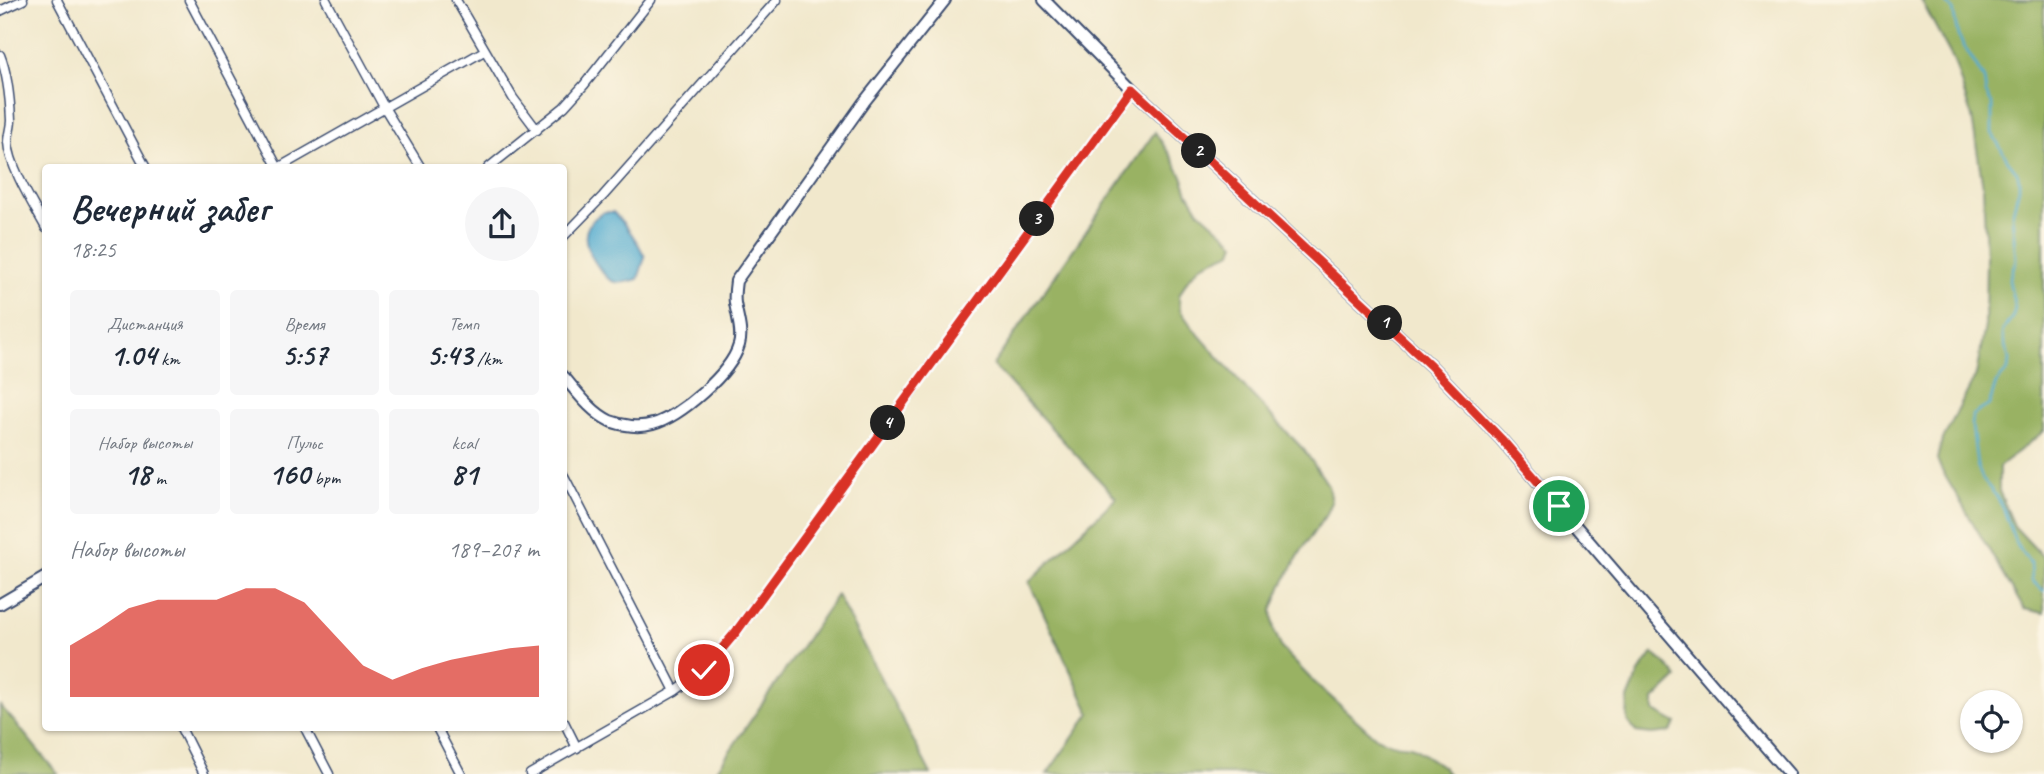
<!DOCTYPE html>
<html lang="ru">
<head>
<meta charset="utf-8">
<style>
  :root { --surface:#fff; --page:#f6f6f7; --text:#1f2937; --muted:#747a83; --accent:#d93025 }
  body { margin:0; font-family:Caveat,sans-serif; background:var(--page); color:var(--text); height:100vh; display:flex; flex-direction:column; font-size:26px; white-space:nowrap }
  * { box-sizing:border-box; margin:0 }
  p { font-size:23px; color:var(--muted) }
  .icon { flex:none; width:38px; height:38px; fill:none; stroke:currentColor; stroke-width:2; stroke-linecap:round; stroke-linejoin:round }
  .map { position:relative; flex:1; overflow:hidden }
  .side { position:absolute; left:42px; top:164px; width:525px; height:567px; display:flex; flex-direction:column; background:var(--surface); border-radius:7px; box-shadow:0 2px 5px #0004 }
  .side>* { flex:none }
  .buttons { position:absolute; left:1960px; top:690px; display:grid; gap:14px }
  .buttons a { display:grid; place-items:center; width:63px; height:63px; border-radius:50%; background:var(--surface); box-shadow:0 2px 5px #0004; font-size:35px }
  .pin { position:absolute; display:grid; place-items:center; width:60px; height:60px; color:#fff; margin:-30px; border:4px solid #fff; border-radius:50%; box-shadow:0 2px 7px #0007 }
  .km { position:absolute; width:35px; height:35px; margin:-18px; border-radius:50%; background:#222; color:#fff; font-size:19px; line-height:35px; text-align:center }
  .round { display:grid; place-items:center; flex:none; width:74px; height:74px; border-radius:37px; background:var(--page) }
  .overview { display:flex; align-items:center; justify-content:space-between; height:119px; padding:0 28px }
  h1 { font-size:38px; font-weight:700; line-height:52px }
  .stats { display:grid; grid-template-columns:repeat(3,1fr); gap:10px; height:119px; padding:7px 28px }
  .stats div { display:grid; align-content:center; border-radius:7px; background:var(--page); text-align:center }
  .stats b { font-size:30px; font-weight:700 }
  .stats small { font-size:19px; font-weight:400 }
  .stats p { font-size:19px }
  .chart { height:196px; padding:14px 28px }
  .chart p { display:flex; justify-content:space-between }
  .chart svg { width:100%; height:126px; margin-top:7px; fill:var(--accent); opacity:.7 }
  .map>svg:first-child { display:block }
  .forest { fill:#99b263; stroke:#5a7060; stroke-width:2 }
  .water { fill:#53acd0; stroke:#376e97; stroke-width:2 }
  .lines { fill:none; stroke-linecap:round; stroke-linejoin:round }
  .stream { stroke:#53acd0; stroke-width:2.5 }
  .street-casing { stroke:#3b4b6e; stroke-width:11 }
  .secondary-casing { stroke:#3b4b6e; stroke-width:14 }
  .street { stroke:#fff; stroke-width:8 }
  .secondary { stroke:#fff; stroke-width:10 }
  .route-casing { stroke:#fff; stroke-width:14 }
  .route { stroke:#d93025; stroke-width:9 }
</style>
</head>
<body>
<div class="map">
<svg width="2044" height="774" viewBox="0 0 2044 774">
  <rect width="100%" height="100%" fill="#fcf5e5"/>
  <filter id="ink" filterUnits="userSpaceOnUse"><feTurbulence type="fractalNoise" baseFrequency=".0143" numOctaves="2"/><feDisplacementMap in="SourceGraphic" scale="14" xChannelSelector="R" yChannelSelector="G"/><feConvolveMatrix kernelMatrix="1 2 1 2 8 2 1 2 1" color-interpolation-filters="sRGB"/></filter>
  <filter id="wash" filterUnits="userSpaceOnUse"><feTurbulence type="fractalNoise" baseFrequency=".00686" numOctaves="4" result="noise"/><feDisplacementMap in="SourceGraphic" scale="28" xChannelSelector="R" yChannelSelector="G"/><feGaussianBlur stdDeviation="1.57" result="paint"/><feColorMatrix in="noise" values="0 0 0 0 0 0 0 0 0 0 0 0 0 0 0 0 0 1.4 0 .05"/><feComposite in="paint" operator="in"/></filter>
  <g filter="url(#wash)">
    <rect width="100%" height="100%" fill="#f1e8cc"/>
    <path class="forest" d="M1921,0H2044V431L1999,467V491L2014,526L2044,558V613L2024,609L1941,469L1937,459L1941,443L1976,375L1985,326L1986,256L1983,187L1972,118L1954,61Z
      M1155,132L1172,158L1182,176L1188,193L1199,211L1235,243L1232,252L1201,265L1186,282L1179,296L1180,310L1192,327L1249,392L1304,450L1328,485L1331,502L1325,516L1303,548L1282,585L1272,611L1274,630L1282,649L1313,681L1374,736L1391,744L1411,746L1443,767L1448,774H1047L1090,713L1029,582L1116,498L993,365Z
      M837,595L931,774H714Z
      M1653,653C1661,662 1672,667 1677,678L1654,700V711L1676,723L1670,732L1652,734L1636,732L1627,721L1628,699L1639,673Z
      M0,706C21,727 38,752 58,774H0Z"/>
    <path class="water" d="M604,212H613C626,225 637,240 645,257L638,279C631,281 623,284 616,282C608,281 604,274 599,268C584,247 577,227 604,212Z"/>
    <g class="lines">
      <path class="stream" d="M1943,0L1953,10L1958,36L1984,79L1986,93L1992,104V133L2008,161L2017,172L2019,179V188L2012,215L2016,260L2009,280L2015,308L2013,316L2003,330L2002,335L2009,359L2008,370L1996,383L1989,405L1973,415L1972,426L1977,465L1983,480L1997,497L2004,510L2016,544L2031,564L2032,581L2044,591"/>
    </g>
  </g>
  <g filter="url(#ink)">
    <g class="lines">
      <defs>
        <path id="street" d="M57,0L146,168
          M189,0L278,168
          M326,0L384,107L421,168
          M456,0L513,98L537,130
          M0,11L23,0
          M0,55C8,75 10,98 11,120C11,127 8,135 8,142C9,166 34,206 46,228
          M278,168L484,51
          M488,168L564,107L584,85L651,0
          M564,236L603,196L777,0
          M564,476L675,691
          M564,722L577,748
          M181,728L204,774
          M305,728L329,774
          M437,728L461,774
          M530,774L675,691L704,670L736,632L1132,89"/>
        <path id="secondary" d="M1044,0L1132,89L1430,365L1501,439L1789,774
          M564,377C577,392 591,412 610,421C623,426 640,428 653,424C680,417 731,373 739,345C743,332 737,316 735,303C734,296 735,288 736,281L864,102L945,0
          M0,604L46,577"/>
      </defs>
      <use href="#street" class="street-casing"/>
      <use href="#secondary" class="secondary-casing"/>
      <use href="#street" class="street"/>
      <use href="#secondary" class="secondary"/>
    </g>
  </g>
  <g class="lines" filter="url(#ink)">
    <defs>
      <path id="route" d="M704,670L736,632L1132,89L1430,365L1501,439L1559,506"/>
    </defs>
    <use href="#route" class="route-casing"/>
    <use href="#route" class="route"/>
  </g>
</svg>
<div class="buttons">
<a><svg class="icon" aria-label="locate" viewBox="0 0 24 24"><circle cx="12" cy="12" r="6"/><path d="M12 2v4M12 18v4M2 12h4M18 12h4"/></svg></a>
</div>
<div class="pin" style="left:1559px;top:506px;background:#1e9e55"><svg class="icon" aria-label="arrive" viewBox="0 0 24 24"><path d="M6 21V4h12l-3 4 3 4H6"/></svg></div>
<div class="pin" style="left:704px;top:670px;background:#d93025"><svg class="icon" aria-label="check" viewBox="0 0 24 24"><path d="M5 12l5 5 9-10"/></svg></div>
<b class="km" style="left:1385px;top:323px">1</b>
<b class="km" style="left:1199px;top:151px">2</b>
<b class="km" style="left:1037px;top:219px">3</b>
<b class="km" style="left:888px;top:423px">4</b>
<section class="side">
<div class="overview"><div><h1>Вечерний забег</h1><p>18:25</p></div><a class="round"><svg class="icon" aria-label="share" viewBox="0 0 24 24"><path d="M12 15V3M7 8l5-5 5 5M5 13v7h14v-7"/></svg></a></div>
<div class="stats">
<div><p>Дистанция</p><b>1.04<small> km</small></b></div>
<div><p>Время</p><b>5:57</b></div>
<div><p>Темп</p><b>5:43<small> /km</small></b></div>
</div>
<div class="stats">
<div><p>Набор высоты</p><b>18<small> m</small></b></div>
<div><p>Пульс</p><b>160<small> bpm</small></b></div>
<div><p>kcal</p><b>81</b></div>
</div>
<div class="chart"><p><span>Набор высоты</span>189–207 m</p>
<svg viewBox="0 0 160 44" preserveAspectRatio="none"><path d="M0 44V26L10 20L20 13L30 10L40 10L50 10L60 6L70 6L80 11L90 22L100 33L110 38L120 34L130 31L140 29L150 27L160 26V44z"/></svg>
</div>
</section>
</div>
</body>
</html>
